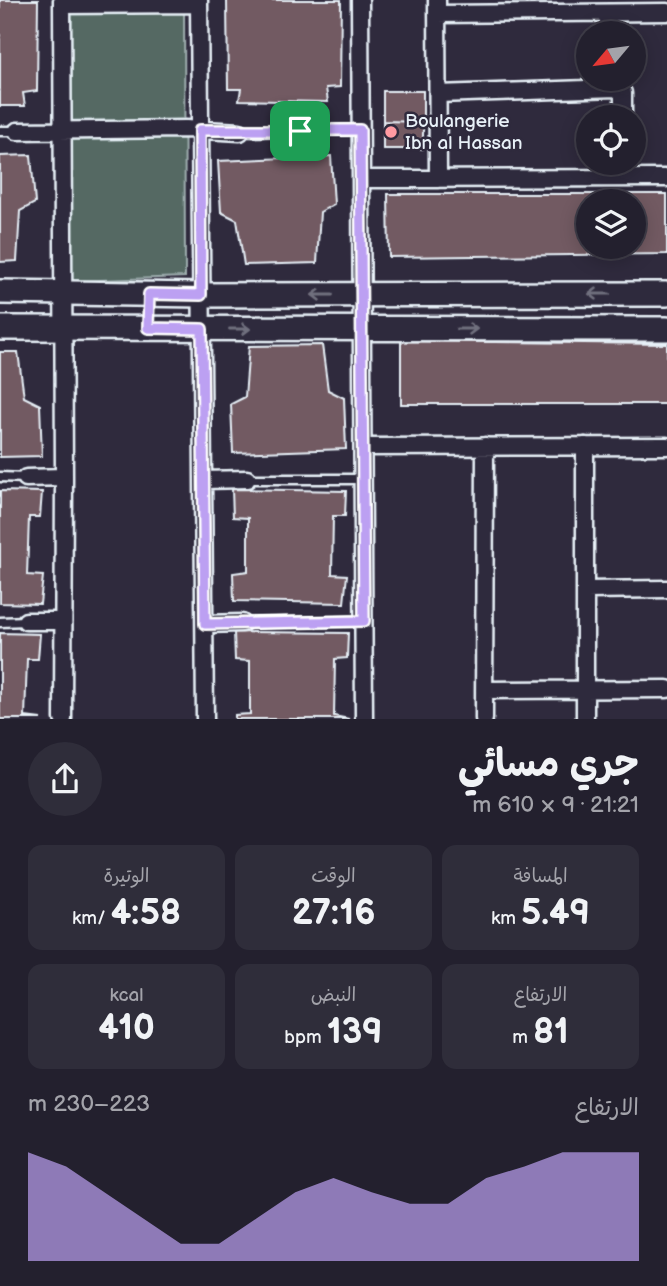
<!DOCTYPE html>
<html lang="ar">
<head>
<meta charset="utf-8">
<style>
  :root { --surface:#23202e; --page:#2f2d3a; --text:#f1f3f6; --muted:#a3a3aa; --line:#403e4a; --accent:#bca0f2 }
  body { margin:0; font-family:"Balsamiq Sans","Playpen Sans Arabic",sans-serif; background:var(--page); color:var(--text); direction:rtl; height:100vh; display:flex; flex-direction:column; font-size:26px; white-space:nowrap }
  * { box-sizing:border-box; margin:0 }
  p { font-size:23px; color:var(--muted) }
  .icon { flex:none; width:38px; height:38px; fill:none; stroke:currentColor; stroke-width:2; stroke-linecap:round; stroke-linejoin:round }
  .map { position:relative; height:719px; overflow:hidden; direction:ltr }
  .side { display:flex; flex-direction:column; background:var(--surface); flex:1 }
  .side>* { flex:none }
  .needle { width:46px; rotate:241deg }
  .fabs { position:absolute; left:576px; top:21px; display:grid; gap:14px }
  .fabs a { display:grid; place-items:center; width:70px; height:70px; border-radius:50%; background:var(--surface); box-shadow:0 4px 18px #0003,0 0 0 2px var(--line); font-size:35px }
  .pin { position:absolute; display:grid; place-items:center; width:60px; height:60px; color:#fff; margin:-30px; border-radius:14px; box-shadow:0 4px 10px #0006 }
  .round { display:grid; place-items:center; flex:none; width:74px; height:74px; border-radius:37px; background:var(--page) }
  .summary { display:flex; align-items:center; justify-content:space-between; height:119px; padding:0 28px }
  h1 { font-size:38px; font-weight:700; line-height:52px }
  .stats { display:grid; grid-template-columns:repeat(3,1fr); gap:10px; height:119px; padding:7px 28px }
  .stats div { display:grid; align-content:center; border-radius:14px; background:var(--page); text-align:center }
  .stats b { font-size:35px; font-weight:700 }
  .stats small { font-size:19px; font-weight:400 }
  .stats p { font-size:19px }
  .chart { height:196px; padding:14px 28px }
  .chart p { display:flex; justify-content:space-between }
  .chart svg { width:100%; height:126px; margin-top:7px; fill:var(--accent); opacity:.7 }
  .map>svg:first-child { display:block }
  .green { fill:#546964; stroke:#9eadae; stroke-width:2 }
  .building { fill:#725a62; stroke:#e8f1f8; stroke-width:2; fill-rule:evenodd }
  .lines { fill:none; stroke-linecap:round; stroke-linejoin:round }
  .lane-casing { stroke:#e8f1f8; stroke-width:13 }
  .street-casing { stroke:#e8f1f8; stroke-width:21 }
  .secondary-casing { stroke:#e8f1f8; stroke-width:28 }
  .lane { stroke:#2f2a3d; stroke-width:8 }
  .street { stroke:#2f2a3d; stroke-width:16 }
  .secondary { stroke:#2f2a3d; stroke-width:23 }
  .oneway { stroke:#70707e }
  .route-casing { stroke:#fff; stroke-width:14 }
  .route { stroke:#bca0f2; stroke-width:9 }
  .poi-dot { fill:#ff9aa2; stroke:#2f2a3d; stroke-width:2.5 }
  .labels { text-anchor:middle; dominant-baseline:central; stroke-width:5; stroke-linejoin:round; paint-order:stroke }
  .poi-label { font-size:19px; fill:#e8f1f8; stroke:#2f2a3d; text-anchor:start }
</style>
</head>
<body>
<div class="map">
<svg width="667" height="719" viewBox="0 0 667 719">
  <rect width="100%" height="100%" fill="#2f2a3d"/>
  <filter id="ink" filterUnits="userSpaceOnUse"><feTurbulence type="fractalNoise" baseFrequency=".0143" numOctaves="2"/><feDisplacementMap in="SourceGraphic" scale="14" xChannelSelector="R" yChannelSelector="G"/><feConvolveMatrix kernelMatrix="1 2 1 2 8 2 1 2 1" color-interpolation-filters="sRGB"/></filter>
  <g filter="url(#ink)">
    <path class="green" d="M71,0H184L185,277L72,281Z"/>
    <path class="building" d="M0,0H38L37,91L23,93L25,106H0Z
      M227,0H341L340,87L326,88L328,102L239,100L241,89H228Z
      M383,91H423V122L383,121Z
      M383,121L423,122V149H383Z
      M31,155L35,203L20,211L17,261L0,262V156Z
      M331,156L334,204L320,212L317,263L244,265L237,220L221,212L218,161Z
      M388,194H667V254L389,257ZM588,201H634V247H588Z
      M401,341L667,344V404H401Z
      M322,345L328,390L344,398L346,449L233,453L231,404L245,397L249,346Z
      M0,352H18L24,397L40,405L42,456L0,457Z
      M232,489L346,491L345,516H333L332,574L347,575L344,603L234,601L233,573L248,571V518L233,517Z
      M0,491L42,492L40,517H29L27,575L43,576L40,604L0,603Z
      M234,632L348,633L347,658L335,659L334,716L349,719H235V715L250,714V661L235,660Z
      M0,633L40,634L38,659H27L25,717L41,719H0Z"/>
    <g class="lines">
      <defs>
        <path id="lane" d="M0,131H17
          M240,132L360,130
          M0,477L26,478
          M247,479H364
          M0,622L26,621
          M242,623L364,621"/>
        <path id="street" d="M62,0L64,477L63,719
          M199,0L205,719
          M360,0L364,719
          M437,0L438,179
          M62,5L199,4
          M437,14L667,12
          M608,33V13
          M438,94L616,88L623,93V117
          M17,131L186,129L240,132
          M361,179L667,178
          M585,446V719
          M364,447L667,446
          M26,478L64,477
          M204,480L247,479
          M586,590L667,589
          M26,621H63
          M205,624L242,623
          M484,690L667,689
          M484,719L485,446"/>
        <path id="secondary" d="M0,292L201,295L667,294
          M0,328L667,329"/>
      </defs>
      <use href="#lane" class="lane-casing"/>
      <use href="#street" class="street-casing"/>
      <use href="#secondary" class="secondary-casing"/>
      <use href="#lane" class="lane"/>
      <use href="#street" class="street"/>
      <use href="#secondary" class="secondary"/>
    </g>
    <defs><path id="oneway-shaft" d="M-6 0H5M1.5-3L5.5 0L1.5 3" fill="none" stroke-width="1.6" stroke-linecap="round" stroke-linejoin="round" transform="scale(1.75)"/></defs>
    <g class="oneway">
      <use href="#oneway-shaft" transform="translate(599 294) rotate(180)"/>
      <use href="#oneway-shaft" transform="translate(322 295) rotate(-180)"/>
      <use href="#oneway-shaft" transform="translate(240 329)"/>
      <use href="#oneway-shaft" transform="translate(467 329)"/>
    </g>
  </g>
  <g class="lines" filter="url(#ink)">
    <defs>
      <path id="route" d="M200,130H360L364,621L205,624L202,329L148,328L149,294L201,295Z"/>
    </defs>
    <use href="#route" class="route-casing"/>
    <use href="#route" class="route"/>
  </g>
  <circle class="poi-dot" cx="391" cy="132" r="7"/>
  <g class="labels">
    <g class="poi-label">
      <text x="405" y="121">Boulangerie<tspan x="405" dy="22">Ibn al Hassan</tspan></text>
    </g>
  </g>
</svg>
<div class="fabs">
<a><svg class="needle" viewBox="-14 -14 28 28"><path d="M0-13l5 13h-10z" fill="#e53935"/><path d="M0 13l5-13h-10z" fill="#a3a3aa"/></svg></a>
<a><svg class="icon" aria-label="locate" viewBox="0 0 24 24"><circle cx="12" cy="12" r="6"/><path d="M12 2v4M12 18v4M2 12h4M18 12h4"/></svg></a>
<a><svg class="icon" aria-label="layers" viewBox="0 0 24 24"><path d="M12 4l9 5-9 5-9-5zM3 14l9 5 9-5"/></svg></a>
</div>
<div class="pin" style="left:300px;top:131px;background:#1e9e55"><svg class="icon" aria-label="arrive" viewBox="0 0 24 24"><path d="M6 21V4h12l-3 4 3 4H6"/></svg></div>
</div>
<section class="side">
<div class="summary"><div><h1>جري مسائي</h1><p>21:21 · 9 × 610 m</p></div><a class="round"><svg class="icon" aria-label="share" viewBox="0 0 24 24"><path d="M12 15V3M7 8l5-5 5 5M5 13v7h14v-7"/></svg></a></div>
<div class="stats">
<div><p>المسافة</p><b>5.49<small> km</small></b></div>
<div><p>الوقت</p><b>27:16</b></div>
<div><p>الوتيرة</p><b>4:58<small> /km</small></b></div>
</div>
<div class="stats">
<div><p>الارتفاع</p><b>81<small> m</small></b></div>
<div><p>النبض</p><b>139<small> bpm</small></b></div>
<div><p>kcal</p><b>410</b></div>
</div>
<div class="chart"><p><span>الارتفاع</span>223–230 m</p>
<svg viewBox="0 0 160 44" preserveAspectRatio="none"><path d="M0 44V6L10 11L20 20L30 29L40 38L50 38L60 29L70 20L80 15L90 20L100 24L110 24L120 15L130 11L140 6L150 6L160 6V44z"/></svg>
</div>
</section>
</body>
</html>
